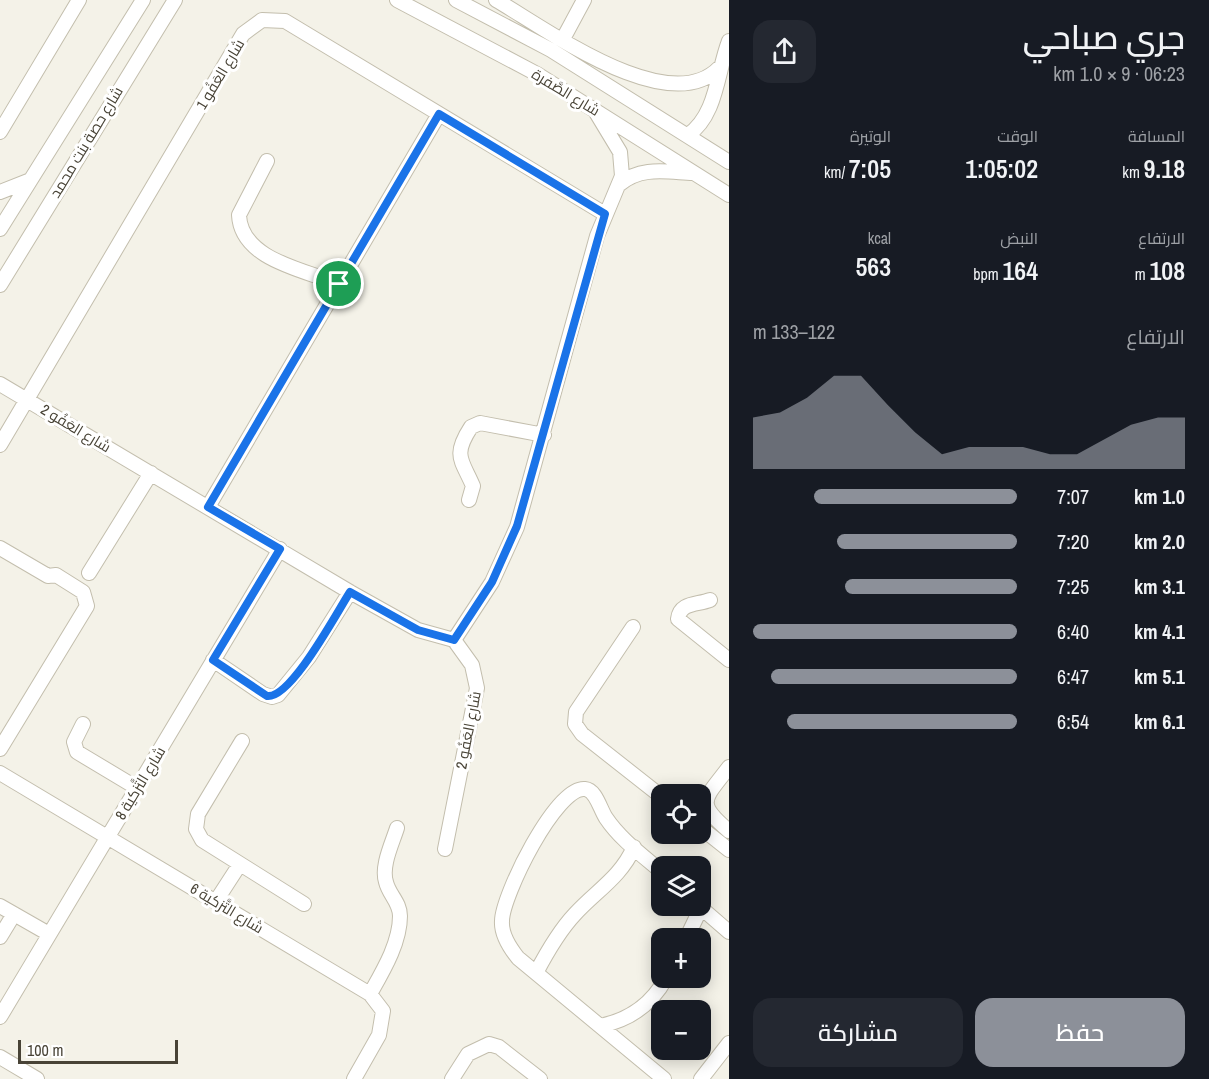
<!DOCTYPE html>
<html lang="ar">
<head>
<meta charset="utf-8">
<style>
  :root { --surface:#171b24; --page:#242831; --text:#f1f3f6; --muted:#9ea1a6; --accent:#8c9099 }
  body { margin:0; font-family:"Archivo Narrow",Cairo,sans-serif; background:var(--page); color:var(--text); direction:rtl; height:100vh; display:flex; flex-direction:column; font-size:22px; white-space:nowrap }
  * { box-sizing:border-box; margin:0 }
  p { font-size:20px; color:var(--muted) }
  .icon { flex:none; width:33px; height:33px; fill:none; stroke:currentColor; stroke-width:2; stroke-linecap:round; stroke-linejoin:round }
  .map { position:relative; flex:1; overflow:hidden; direction:ltr }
  .drawer { display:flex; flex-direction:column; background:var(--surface); width:480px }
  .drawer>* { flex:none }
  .controls { position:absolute; left:651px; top:784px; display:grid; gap:12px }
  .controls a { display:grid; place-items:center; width:60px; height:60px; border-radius:12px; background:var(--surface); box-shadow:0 3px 15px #0003; font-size:30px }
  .scale { position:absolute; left:18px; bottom:15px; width:160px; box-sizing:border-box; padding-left:6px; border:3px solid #484336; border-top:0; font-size:16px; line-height:21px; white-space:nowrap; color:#484336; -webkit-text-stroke:4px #fff; paint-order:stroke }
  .pin { position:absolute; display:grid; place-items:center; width:51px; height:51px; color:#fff; margin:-26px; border:3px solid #fff; border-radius:50%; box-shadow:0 2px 6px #0007 }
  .round { display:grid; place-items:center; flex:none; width:63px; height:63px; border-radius:18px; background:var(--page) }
  .head { display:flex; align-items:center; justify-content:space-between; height:102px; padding:0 24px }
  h1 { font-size:33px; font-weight:600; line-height:45px }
  .stats { display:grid; grid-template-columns:repeat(3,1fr); gap:9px; height:102px; padding:6px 24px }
  .stats div { display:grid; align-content:center }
  .stats b { font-size:26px; font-weight:600 }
  .stats small { font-size:16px; font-weight:400 }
  .stats p { font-size:16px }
  .chart { height:168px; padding:12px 24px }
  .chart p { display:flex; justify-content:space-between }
  .chart svg { width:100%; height:108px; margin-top:6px; fill:var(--accent); opacity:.7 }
  .action { display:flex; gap:12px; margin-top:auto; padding:12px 24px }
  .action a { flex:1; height:69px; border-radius:18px; background:var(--accent); color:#fff; font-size:24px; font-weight:600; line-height:69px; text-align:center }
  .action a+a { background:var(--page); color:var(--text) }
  ul { padding:0 24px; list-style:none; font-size:20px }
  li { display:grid; grid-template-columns:96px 72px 1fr; align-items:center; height:45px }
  li i { height:15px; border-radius:8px; background:var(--accent) }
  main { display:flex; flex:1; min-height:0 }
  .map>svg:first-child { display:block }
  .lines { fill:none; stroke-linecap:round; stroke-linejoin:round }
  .minor-casing { stroke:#c3bead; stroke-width:16 }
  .minor { stroke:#fff; stroke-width:14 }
  .route-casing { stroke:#fff; stroke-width:12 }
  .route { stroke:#1a73e8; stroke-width:8 }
  .labels { text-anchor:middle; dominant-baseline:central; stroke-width:6; stroke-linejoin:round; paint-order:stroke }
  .street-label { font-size:15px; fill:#484336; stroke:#fff }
</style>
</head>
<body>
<main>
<section class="drawer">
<div class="head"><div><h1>جري صباحي</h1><p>06:23 · 9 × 1.0 km</p></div><a class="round"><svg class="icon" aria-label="share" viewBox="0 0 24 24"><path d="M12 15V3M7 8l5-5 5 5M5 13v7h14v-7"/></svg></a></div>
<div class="stats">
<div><p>المسافة</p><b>9.18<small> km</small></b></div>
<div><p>الوقت</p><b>1:05:02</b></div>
<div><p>الوتيرة</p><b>7:05<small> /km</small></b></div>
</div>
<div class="stats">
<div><p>الارتفاع</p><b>108<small> m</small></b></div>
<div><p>النبض</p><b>164<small> bpm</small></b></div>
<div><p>kcal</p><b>563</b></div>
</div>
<div class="chart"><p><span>الارتفاع</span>122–133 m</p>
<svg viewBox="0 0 160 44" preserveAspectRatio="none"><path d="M0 44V23L10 21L20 15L30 6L40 6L50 18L60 29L70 38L80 35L90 35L100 35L110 38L120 38L130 32L140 26L150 23L160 23V44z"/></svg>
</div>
<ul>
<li><b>1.0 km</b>7:07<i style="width:77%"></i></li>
<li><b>2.0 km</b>7:20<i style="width:68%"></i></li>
<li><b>3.1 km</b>7:25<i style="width:65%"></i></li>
<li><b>4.1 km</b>6:40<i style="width:100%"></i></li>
<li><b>5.1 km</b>6:47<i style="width:93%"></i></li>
<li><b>6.1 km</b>6:54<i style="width:87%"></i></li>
</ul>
<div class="action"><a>حفظ</a><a>مشاركة</a></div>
</section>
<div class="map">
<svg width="729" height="1079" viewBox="0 0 729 1079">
  <rect width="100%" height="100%" fill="#f4f2e8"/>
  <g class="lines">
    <defs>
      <path id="minor" d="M397,0L537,74L729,195
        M456,0L551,50L729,162
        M496,0C545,28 668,120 719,68
        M563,39L584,0
        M0,132L79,0
        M688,135C717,115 717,72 729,41
        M267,161L239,215C241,260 305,270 339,284
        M620,184C641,166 667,172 693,173
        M0,192L28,181
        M0,229L143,0
        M0,285L175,0
        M0,384L350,592L418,630L454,640L472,665L477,688L445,849
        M0,445L243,34L262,20L285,21L605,214
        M469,500L473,486C462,460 452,456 471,427L480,423L544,435
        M208,507L439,114
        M0,548L48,576L56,575L83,592L87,606L0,749
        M89,573L151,473
        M710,600C697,605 680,602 678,619L729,660
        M633,627L576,712L575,724L582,734L662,797
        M454,640L492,582L517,527L597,236L622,176L620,152L594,109
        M213,660L263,694L272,697L278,695L309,657L350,592
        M83,724L74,742L77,752L137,788
        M242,741L198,814L196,829L202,840L304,904
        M729,767C705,799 694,802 729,831
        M0,773L370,994L383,1011L379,1035L354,1079
        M700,827L729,850
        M662,872C642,855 620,839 606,818C600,809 596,790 585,789C556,786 502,896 502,921C501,935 510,948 518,958L664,1079
        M216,901L240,864
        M0,906L49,934
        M699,906L729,932
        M0,937L14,914
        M686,939L701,908
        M536,973C547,952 559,931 575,914C596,891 621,877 634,847
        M370,994C383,971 400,943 400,916C400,902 389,895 386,882C381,866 392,844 397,828
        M0,1017L280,549
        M600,1026C629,1020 652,1004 666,978
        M0,1057L37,1079
        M452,1079L468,1054L489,1044L499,1047L540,1079
        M701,1079L729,1043"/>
    </defs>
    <use href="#minor" class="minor-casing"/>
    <use href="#minor" class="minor"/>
  </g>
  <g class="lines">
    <defs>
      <path id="route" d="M439,114L605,214L517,526L492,582L454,640L418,630L350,592C337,612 291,699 267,696L213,660L280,549L208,507Z"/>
    </defs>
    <use href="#route" class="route-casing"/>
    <use href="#route" class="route"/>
  </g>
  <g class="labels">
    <g class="street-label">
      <text transform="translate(220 74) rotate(-59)">شارع العَفُو 1</text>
      <text transform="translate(566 92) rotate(31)">شارع الصَّفرة</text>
      <text transform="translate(86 142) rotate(-59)">شارع حصة بنت محمد</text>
      <text transform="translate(76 428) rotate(31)">شارع العَفُو 2</text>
      <text transform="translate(468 730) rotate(-79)">شارع العَفُو 2</text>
      <text transform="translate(140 783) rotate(-59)">شارع التَّزكية 8</text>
      <text transform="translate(227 908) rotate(31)">شارع التَّزكية 6</text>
    </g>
  </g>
</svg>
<div class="controls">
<a><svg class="icon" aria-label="locate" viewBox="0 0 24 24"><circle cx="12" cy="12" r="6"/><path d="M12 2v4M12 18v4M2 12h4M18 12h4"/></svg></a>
<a><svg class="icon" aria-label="layers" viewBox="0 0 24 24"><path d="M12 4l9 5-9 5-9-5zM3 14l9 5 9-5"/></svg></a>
<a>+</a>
<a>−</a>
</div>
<div class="scale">100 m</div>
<div class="pin" style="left:339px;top:284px;background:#1e9e55"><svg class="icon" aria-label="arrive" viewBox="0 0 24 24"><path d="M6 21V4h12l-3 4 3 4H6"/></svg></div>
</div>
</main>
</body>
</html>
